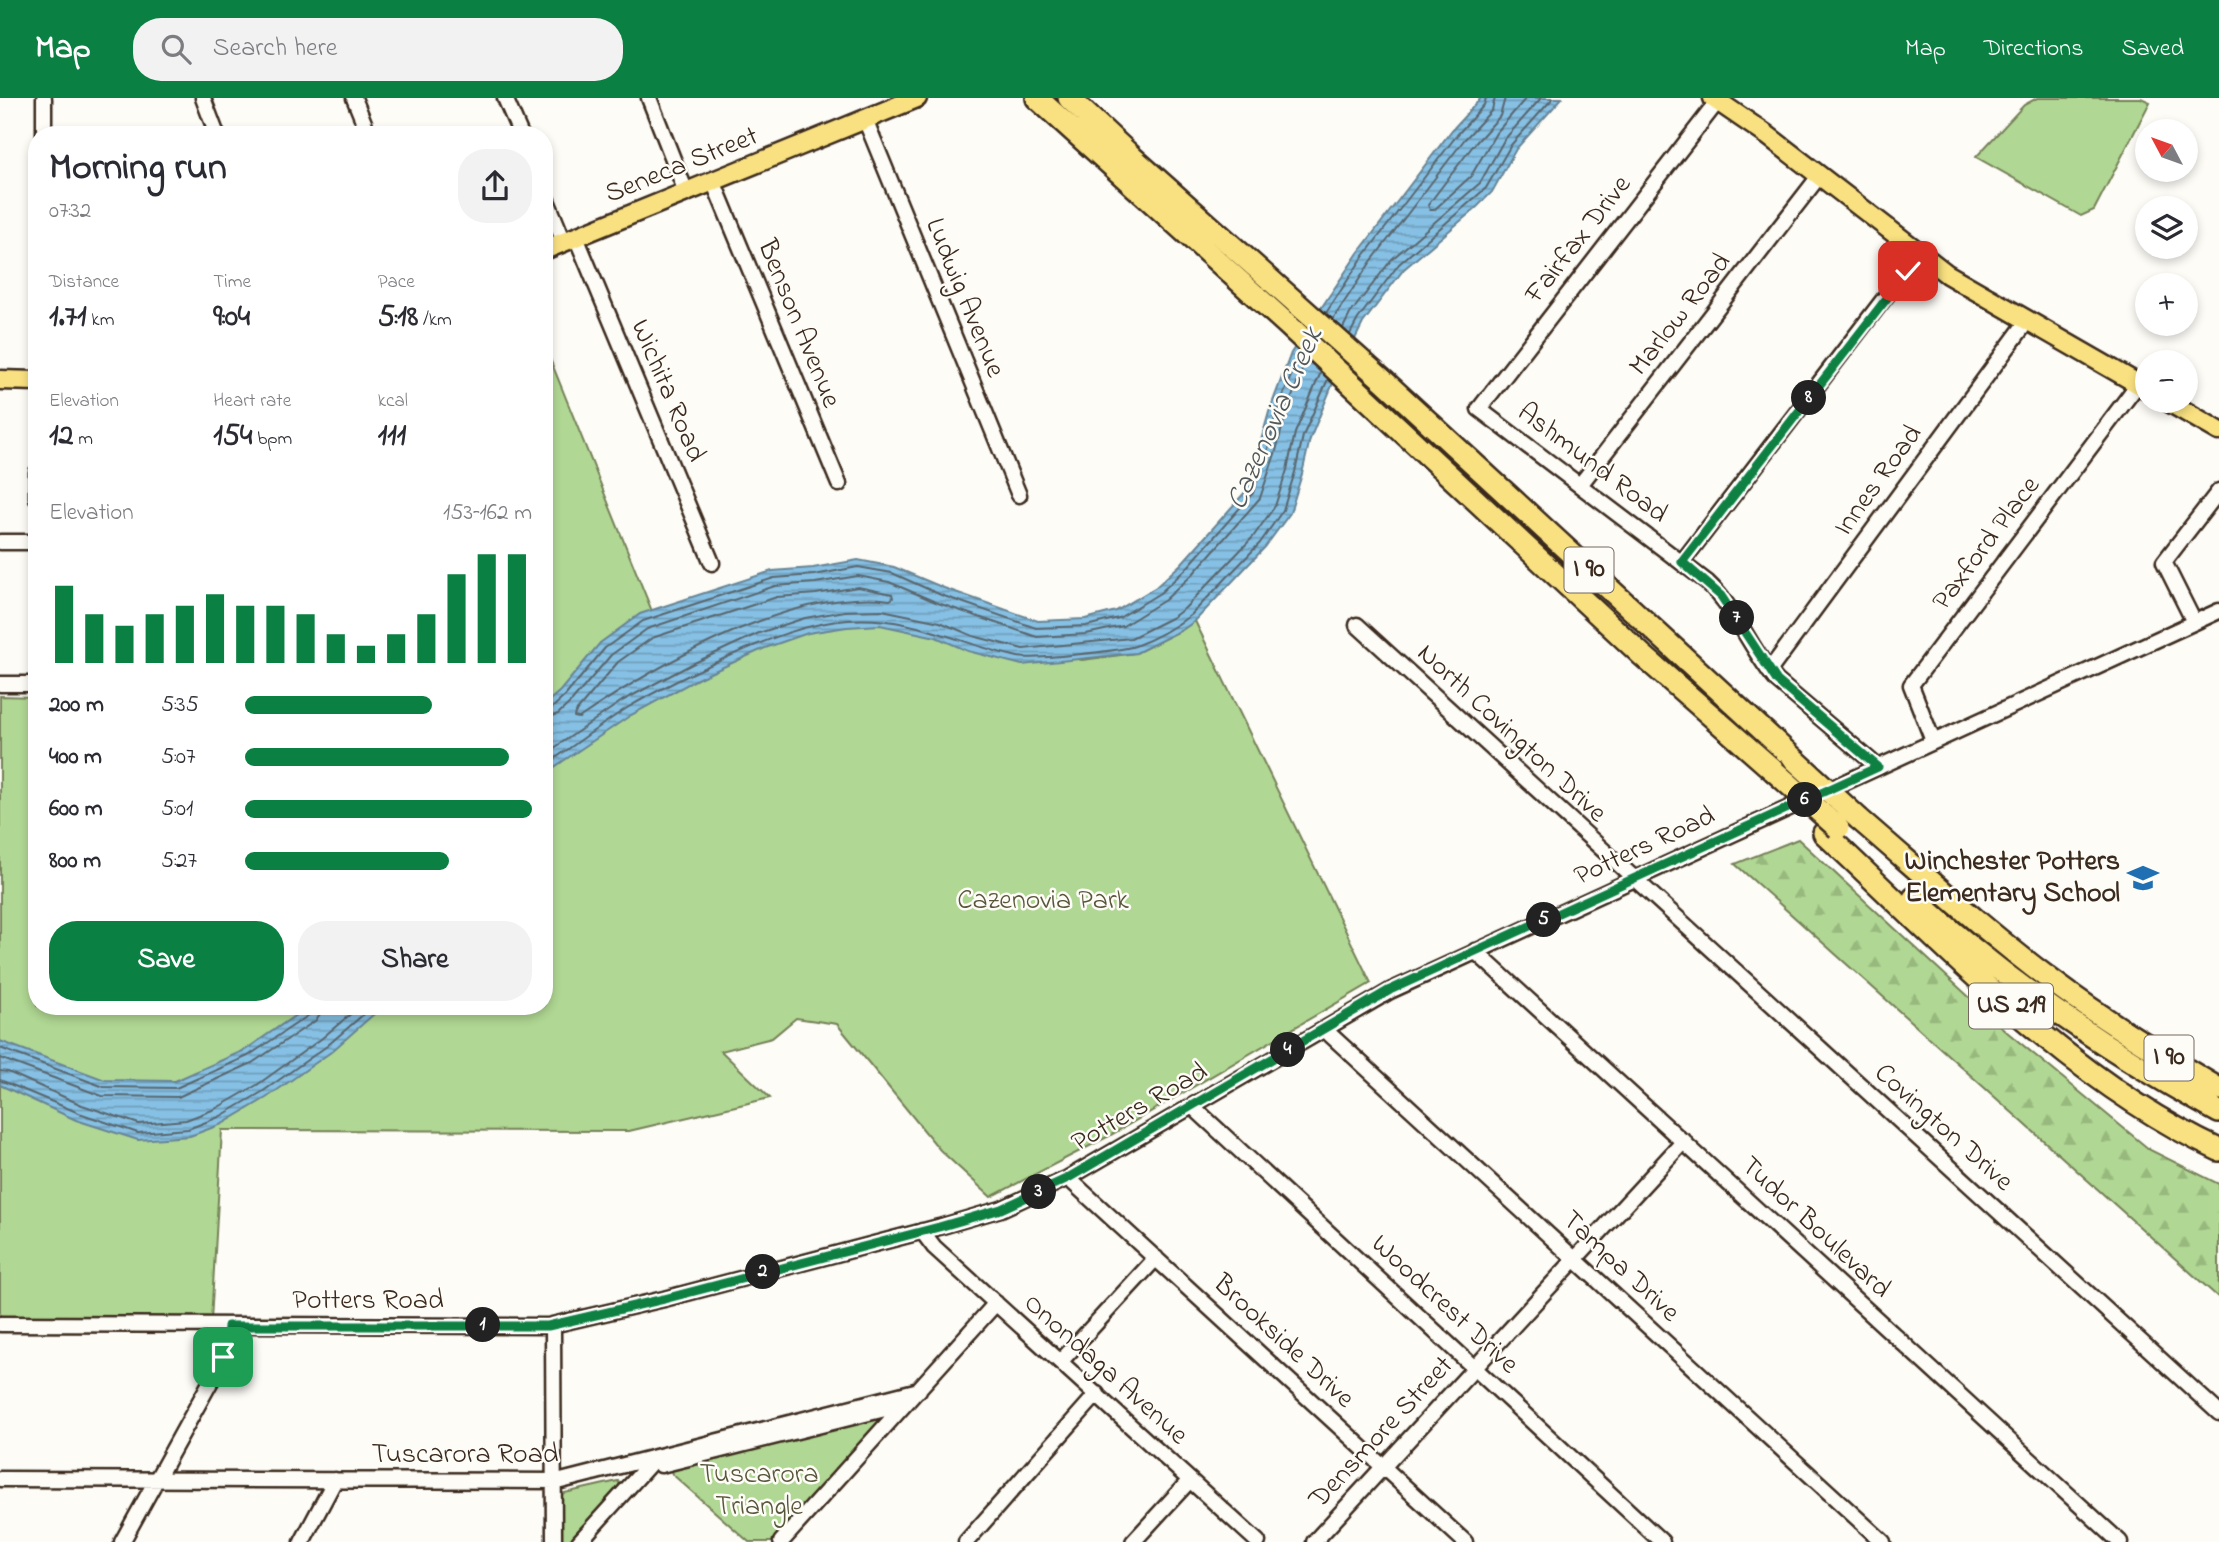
<!DOCTYPE html>
<html lang="en">
<head>
<meta charset="utf-8">
<style>
  :root { --surface:#fff; --page:#f2f2f3; --text:#2b2b33; --muted:#7c7c81; --accent:#0b8043 }
  body { margin:0; font-family:"Indie Flower",sans-serif; background:var(--page); color:var(--text); height:100vh; display:flex; flex-direction:column; font-size:26px; white-space:nowrap }
  * { box-sizing:border-box; margin:0 }
  p { font-size:23px; color:var(--muted) }
  .icon { flex:none; width:38px; height:38px; fill:none; stroke:currentColor; stroke-width:2; stroke-linecap:round; stroke-linejoin:round }
  .map { position:relative; flex:1; overflow:hidden }
  .details { position:absolute; left:28px; top:28px; width:525px; height:889px; display:flex; flex-direction:column; background:var(--surface); border-radius:28px; box-shadow:0 4px 10px #0003 }
  .details>* { flex:none }
  .needle { width:46px; rotate:311deg }
  .buttons { position:absolute; left:2135px; top:21px; display:grid; gap:14px }
  .buttons a { display:grid; place-items:center; width:63px; height:63px; border-radius:50%; background:var(--surface); box-shadow:0 4px 10px #0003; font-size:35px }
  .pin { position:absolute; display:grid; place-items:center; width:60px; height:60px; color:#fff; margin:-30px; border-radius:14px; box-shadow:0 4px 10px #0006 }
  .km { position:absolute; width:35px; height:35px; margin:-18px; border-radius:50%; background:#222; color:#fff; font-size:19px; line-height:35px; text-align:center }
  .round { display:grid; place-items:center; flex:none; width:74px; height:74px; border-radius:28px; background:var(--page) }
  .head { display:flex; align-items:center; justify-content:space-between; height:119px; padding:0 21px }
  h1 { font-size:38px; font-weight:800; line-height:52px }
  .figures { display:grid; grid-template-columns:repeat(3,1fr); gap:10px; height:119px; padding:7px 21px }
  .figures div { display:grid; align-content:center }
  .figures b { font-size:30px; font-weight:800 }
  .figures small { font-size:19px; font-weight:400 }
  .figures p { font-size:19px }
  .chart { height:196px; padding:14px 21px }
  .chart p { display:flex; justify-content:space-between }
  .chart svg { width:100%; height:126px; margin-top:7px; stroke:var(--accent); stroke-width:6 }
  .cta { display:flex; gap:14px; margin-top:auto; padding:14px 21px }
  .cta a { flex:1; height:80px; border-radius:28px; background:var(--accent); color:#fff; font-size:28px; font-weight:800; line-height:80px; text-align:center }
  .cta a+a { background:var(--page); color:var(--text) }
  ul { padding:0 21px; list-style:none; font-size:23px }
  li { display:grid; grid-template-columns:112px 84px 1fr; align-items:center; height:52px }
  li i { height:18px; border-radius:9px; background:var(--accent) }
  header { display:flex; align-items:center; gap:42px; box-sizing:border-box; height:98px; padding:0 35px; background:var(--accent); color:#fff }
  header strong { font-size:33px }
  nav { display:flex; gap:38px; margin-inline-start:auto; font-size:24px }
  .search { width:490px; height:63px; background:var(--page); display:flex; align-items:center; gap:18px; box-sizing:border-box; padding:0 24px; border-radius:28px; color:var(--muted); font-size:26px }
  .map>svg:first-child { display:block }
  .forest { fill:url(#forest-firs); stroke:#768058; stroke-width:2 }
  .park { fill:#b0d793; stroke:#768058; stroke-width:2 }
  .water { fill:url(#water-rules); stroke:#688595; stroke-width:2 }
  .lines { fill:none; stroke-linecap:round; stroke-linejoin:round }
  .shore { stroke:#59666e; stroke-width:2 }
  .minor-casing { stroke:#3b2a1e; stroke-width:19 }
  .major-casing { stroke:#3b2a1e; stroke-width:23 }
  .highway-casing { stroke:#3b2a1e; stroke-width:26 }
  .minor { stroke:#fdfcf7; stroke-width:14 }
  .major { stroke:#f9e181; stroke-width:18 }
  .highway { stroke:#f9e181; stroke-width:21 }
  .highway-bridge-casing { stroke:#3b2a1e; stroke-width:26; stroke-linecap:butt }
  .highway-bridge { stroke:#f9e181; stroke-width:21 }
  .route-casing { stroke:#fff; stroke-width:14 }
  .route { stroke:#0b8043; stroke-width:9 }
  .labels { text-anchor:middle; dominant-baseline:central; stroke-width:5; stroke-linejoin:round; paint-order:stroke }
  .shield { fill:#fdfcf7; stroke:#75695f; stroke-width:2 }
  .shield-label { font-size:26px; font-weight:bold; fill:#3b2a1e }
  .street-label { font-size:28px; fill:#3b2a1e; stroke:#fdfcf7 }
  .poi-label { font-size:28px; font-weight:bold; fill:#3b2a1e; stroke:#fdfcf7; text-anchor:end }
  .park-label { font-size:28px; fill:#58553b; stroke:#fdfcf7 }
  .water-label { font-size:30px; font-style:italic; fill:#52575a; stroke:#fdfcf7 }
</style>
</head>
<body>
<header>
<strong>Map</strong>
<div class="search"><svg class="icon" aria-label="search" viewBox="0 0 24 24"><circle cx="10" cy="10" r="6"/><path d="M15 15l6 6"/></svg>Search here</div>
<nav><a>Map</a><a>Directions</a><a>Saved</a></nav>
</header>
<div class="map">
<svg width="2219" height="1444" viewBox="0 0 2219 1444">
  <defs>
    <pattern id="forest-firs" width="22" height="20" patternUnits="userSpaceOnUse" patternTransform="scale(1.75)"><rect width="22" height="20" fill="#b0d793"/><path d="M5 1l3.5 6h-7zM16 11l3.5 6h-7z" fill="#98b97e"/></pattern>
    <pattern id="water-rules" width="6" height="5" patternUnits="userSpaceOnUse" patternTransform="scale(1.75)"><rect width="6" height="5" fill="#86c1e5"/><path d="M0 2.5h6" fill="none" stroke="#6f9db9"/></pattern>
  </defs>
  <rect width="100%" height="100%" fill="#fdfcf7"/>
  <filter id="ink" filterUnits="userSpaceOnUse"><feTurbulence type="fractalNoise" baseFrequency=".0143" numOctaves="2"/><feDisplacementMap in="SourceGraphic" scale="14" xChannelSelector="R" yChannelSelector="G"/><feConvolveMatrix kernelMatrix="1 2 1 2 8 2 1 2 1" color-interpolation-filters="sRGB"/></filter>
  <g filter="url(#ink)">
    <path class="forest" d="M1798,741L2007,934L2150,1052L2219,1086V1200L1735,766Z"/>
    <path class="park" d="M2037,0H2141L2150,4L2094,112L2081,118L1976,59L2024,7Z
      M544,246L660,533L890,519L1082,562L1136,555L1182,532L1195,523L1371,885L1109,1038L991,1099L940,1052L837,926L796,920L772,940L721,953L770,1000L629,1033L222,1032L211,1223L0,1221V598L37,599V908H544Z
      M881,1318V1324L772,1444H749L672,1376L670,1370Z
      M618,1383L621,1389L572,1444H559L560,1396Z"/>
    <path class="water" d="M1481,0H1562L1516,51L1492,94L1477,109L1404,171L1363,225L1333,285L1310,341L1302,376L1290,415L1265,449L1195,523L1182,532L1136,555L1022,567L968,553L936,539L880,527L847,529L808,535L765,550L699,580L631,617L544,676V607L560,593L600,545L640,516L772,473L813,470L858,462L894,469L944,490L1038,523L1085,521L1116,513L1156,489L1181,466L1247,392L1269,314L1291,255L1358,155L1452,32Z
      M309,908H383L331,954L266,1000L222,1026L190,1038L138,1042L76,1022L0,987V943L105,982L175,983L245,952Z"/>
    <g class="lines">
      <path class="shore" d="M1505,0L1500,18L1472,49L1428,107L1430,112H1434L1471,78L1496,35L1526,0
        M1326,215L1363,159L1457,37L1484,7L1486,0
        M1333,221L1370,165L1464,42L1492,12L1495,0
        M1343,230L1350,216L1392,161L1480,85L1504,42L1541,0
        M1350,236L1358,221L1399,166L1486,90L1511,47L1553,0
        M858,489L892,496L893,500L890,502C793,489 656,567 579,620L574,619L575,615L618,564L652,540L777,499L816,496Z
        M544,612L551,611L565,598L605,550L643,523L774,480L814,477L858,469L892,475L941,497L1036,530L1086,528L1119,520L1160,495L1186,471L1253,395L1268,351L1276,316L1300,255
        M544,621L558,616L572,603L611,557L647,531L775,488L815,485L858,478L889,484L938,505L1037,539L1086,536L1123,528L1165,502L1192,477L1260,400L1276,353L1285,318L1306,261
        M544,657L622,603L692,566L759,535L805,520L845,513L882,512L940,524L973,538L1023,551L1131,540L1173,519L1185,510L1253,439L1275,408L1287,372L1295,335L1321,274
        M544,668C572,649 599,628 627,610C661,590 696,573 732,557C769,541 807,525 848,522C912,517 959,546 1018,559C1033,562 1120,553 1135,548C1154,541 1175,529 1191,517L1260,445L1283,412L1295,374L1303,338L1328,281
        M0,950L104,989L176,990L248,958L309,917L312,908
        M0,960L102,998L178,999L252,965L315,923L320,916L321,908
        M0,973L8,974L82,1007L139,1026L186,1022L215,1011L257,987L321,941L360,908
        M0,982L79,1015L138,1035L188,1031L219,1019L262,994L327,948L373,908"/>
      <defs>
        <path id="minor" d="M203,0L217,37
          M354,0L369,37
          M505,0L521,37
          M649,0L686,94
          M1718,3L1479,311L1707,484C1737,512 1751,552 1777,583L1878,669
          M865,21L1019,397
          M44,37V0
          M713,83L839,386
          M544,95L564,144
          M576,139L712,465
          M37,374V400
          M1580,387L1820,77
          M0,444H37
          M1682,464L1920,154
          M2194,524L2164,464L2219,393
          M1357,527L2219,1315
          M1769,573L2028,222
          M0,586H37
          M1933,643L1911,587L2138,286
          M1475,853L2120,1444
          M1324,931L1883,1444
          M1192,1008L1662,1444
          M1068,1080L1465,1444
          M922,1133L934,1149L1258,1444
          M0,1226L548,1228L664,1201L939,1129L1001,1111L1068,1080L1390,893L2219,513
          M553,1228L554,1444
          M1061,1263L1156,1160
          M661,1367L893,1309
          M0,1381L561,1383L919,1292
          M122,1444L217,1272L227,1245V1228
          M302,1444L335,1382
          M579,1444L656,1359
          M781,1444L996,1205
          M966,1444L1097,1296
          M1133,1444L1190,1382
          M1314,1444L1684,1043"/>
        <path id="major" d="M1713,0L1767,37L1947,176L2147,291
          M544,152L917,0
          M0,282L37,283
          M2167,303L2219,333"/>
        <path id="highway" d="M1037,0L1289,228L1642,557L1773,672
          M1069,0L1132,59L1384,283L1794,661
          M1859,721C1923,776 1985,833 2052,883C2105,923 2162,957 2219,991
          M1824,735C1943,846 2070,983 2219,1052
          M1914,800C2007,885 2109,954 2219,1014"/>
      </defs>
      <use href="#minor" class="minor-casing"/>
      <use href="#major" class="major-casing"/>
      <use href="#highway" class="highway-casing"/>
      <use href="#minor" class="minor"/>
      <use href="#major" class="major"/>
      <use href="#highway" class="highway"/>
      <defs>
        <path id="highway-bridge" d="M1794,661L1859,721
          M1773,672L1838,730"/>
      </defs>
      <use href="#highway-bridge" class="highway-bridge-casing"/>
      <use href="#highway-bridge" class="highway-bridge"/>
    </g>
  </g>
  <g class="lines" filter="url(#ink)">
    <defs>
      <path id="route" d="M223,1259L227,1245L228,1228H548L664,1201L939,1129L1001,1111L1068,1080L1390,892L1878,669L1777,583L1721,498L1682,464L1908,173"/>
    </defs>
    <use href="#route" class="route-casing"/>
    <use href="#route" class="route"/>
  </g>
  <defs>
    <symbol id="school-bare" viewBox="-9 -9 18 18"><path d="M0-5L7-2L0 1L-7-2ZM-4 1L0 2.5L4 1V4Q0 6-4 4Z" fill="#1f6fb2" stroke="#fdfcf7" stroke-width="2.5" paint-order="stroke"/></symbol>
  </defs>
  <g fill-rule="evenodd">
    <use href="#school-bare" x="2121" y="758" width="44" height="44"/>
  </g>
  <g class="labels">
    <g class="shield">
      <rect x="1564.5" y="449.5" width="49" height="45" rx="5"/>
      <rect x="1969" y="885.5" width="84" height="45" rx="5"/>
      <rect x="2144.5" y="937.5" width="49" height="45" rx="5"/>
    </g>
    <g class="shield-label">
      <text x="1589" y="472">I 90</text>
      <text x="2011" y="908">US 219</text>
      <text x="2169" y="960">I 90</text>
    </g>
    <g class="street-label">
      <text transform="translate(682 68) rotate(-22)">Seneca Street</text>
      <text transform="translate(1579 142) rotate(-52)">Fairfax Drive</text>
      <text transform="translate(964 200) rotate(68)">Ludwig Avenue</text>
      <text transform="translate(1681 217) rotate(-52)">Marlow Road</text>
      <text transform="translate(798 226) rotate(68)">Benson Avenue</text>
      <text transform="translate(667 293) rotate(67)">Wichita Road</text>
      <text transform="translate(1592 366) rotate(37)">Ashmund Road</text>
      <text transform="translate(1879 383) rotate(-54)">Innes Road</text>
      <text transform="translate(1987 446) rotate(-53)">Paxford Place</text>
      <text transform="translate(1511 636) rotate(43)">North Covington Drive</text>
      <text transform="translate(1645 749) rotate(-25)">Potters Road</text>
      <text transform="translate(1140 1010) rotate(-30)">Potters Road</text>
      <text transform="translate(1943 1030) rotate(42)">Covington Drive</text>
      <text transform="translate(1815 1130) rotate(43)">Tudor Boulevard</text>
      <text transform="translate(1620 1169) rotate(43)">Tampa Drive</text>
      <text x="368" y="1203">Potters Road</text>
      <text transform="translate(1444 1207) rotate(43)">Woodcrest Drive</text>
      <text transform="translate(1283 1244) rotate(43)">Brookside Drive</text>
      <text transform="translate(1105 1272) rotate(42)">Onondaga Avenue</text>
      <text transform="translate(1382 1335) rotate(-47)">Densmore Street</text>
      <text x="465" y="1357">Tuscarora Road</text>
    </g>
    <g class="poi-label">
      <text x="2120" y="764">Winchester Potters<tspan x="2120" dy="32">Elementary School</tspan></text>
    </g>
    <g class="park-label">
      <text x="1043" y="803">Cazenovia Park</text>
      <text x="759" y="1377">Tuscarora<tspan x="759" dy="32">Triangle</tspan></text>
    </g>
    <g class="water-label">
      <text transform="translate(1276 321) rotate(-66)">Cazenovia Creek</text>
    </g>
  </g>
</svg>
<div class="buttons">
<a><svg class="needle" viewBox="-14 -14 28 28"><path d="M0-13l5 13h-10z" fill="#e53935"/><path d="M0 13l5-13h-10z" fill="#7c7c81"/></svg></a>
<a><svg class="icon" aria-label="layers" viewBox="0 0 24 24"><path d="M12 4l9 5-9 5-9-5zM3 14l9 5 9-5"/></svg></a>
<a>+</a>
<a>−</a>
</div>
<div class="pin" style="left:223px;top:1259px;background:#1e9e55"><svg class="icon" aria-label="arrive" viewBox="0 0 24 24"><path d="M6 21V4h12l-3 4 3 4H6"/></svg></div>
<div class="pin" style="left:1908px;top:173px;background:#d93025"><svg class="icon" aria-label="check" viewBox="0 0 24 24"><path d="M5 12l5 5 9-10"/></svg></div>
<b class="km" style="left:483px;top:1227px">1</b>
<b class="km" style="left:763px;top:1174px">2</b>
<b class="km" style="left:1039px;top:1094px">3</b>
<b class="km" style="left:1288px;top:952px">4</b>
<b class="km" style="left:1544px;top:822px">5</b>
<b class="km" style="left:1805px;top:702px">6</b>
<b class="km" style="left:1737px;top:520px">7</b>
<b class="km" style="left:1809px;top:300px">8</b>
<section class="details">
<div class="head"><div><h1>Morning run</h1><p>07:32</p></div><a class="round"><svg class="icon" aria-label="share" viewBox="0 0 24 24"><path d="M12 15V3M7 8l5-5 5 5M5 13v7h14v-7"/></svg></a></div>
<div class="figures">
<div><p>Distance</p><b>1.71<small> km</small></b></div>
<div><p>Time</p><b>9:04</b></div>
<div><p>Pace</p><b>5:18<small> /km</small></b></div>
</div>
<div class="figures">
<div><p>Elevation</p><b>12<small> m</small></b></div>
<div><p>Heart rate</p><b>154<small> bpm</small></b></div>
<div><p>kcal</p><b>111</b></div>
</div>
<div class="chart"><p><span>Elevation</span>153–162 m</p>
<svg viewBox="0 0 160 44" preserveAspectRatio="none"><path d="M5 44V17M15 44V27M25 44V31M35 44V27M45 44V24M55 44V20M65 44V24M75 44V24M85 44V27M95 44V34M105 44V38M115 44V34M125 44V27M135 44V13M145 44V6M155 44V6"/></svg>
</div>
<ul>
<li><b>200 m</b>5:35<i style="width:65%"></i></li>
<li><b>400 m</b>5:07<i style="width:92%"></i></li>
<li><b>600 m</b>5:01<i style="width:100%"></i></li>
<li><b>800 m</b>5:27<i style="width:71%"></i></li>
</ul>
<div class="cta"><a>Save</a><a>Share</a></div>
</section>
</div>
</body>
</html>
